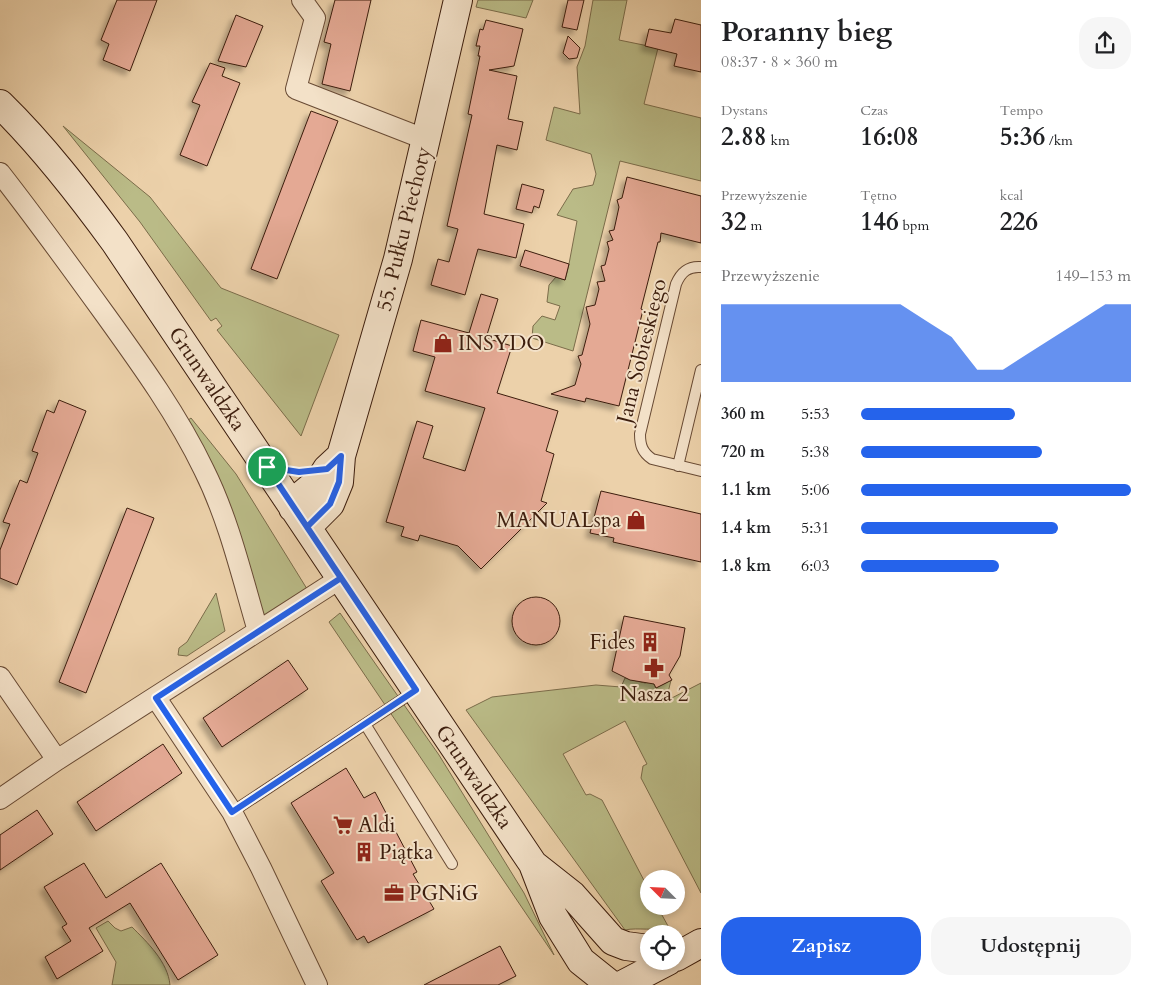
<!DOCTYPE html>
<html lang="pl">
<head>
<meta charset="utf-8">
<style>
  :root { --surface:#fff; --page:#f6f6f6; --text:#202124; --muted:#757577; --accent:#2563eb }
  body { margin:0; font-family:Cardo,serif; background:var(--page); color:var(--text); height:100vh; display:flex; flex-direction:column; font-size:19px; white-space:nowrap }
  * { box-sizing:border-box; margin:0 }
  p { font-size:16px; color:var(--muted) }
  .icon { flex:none; width:28px; height:28px; fill:none; stroke:currentColor; stroke-width:2; stroke-linecap:round; stroke-linejoin:round }
  .map { position:relative; flex:1; overflow:hidden }
  .details { display:flex; flex-direction:column; background:var(--surface); width:450px }
  .details>* { flex:none }
  .needle { width:32px; rotate:294deg }
  .buttons { position:absolute; left:640px; top:870px; display:grid; gap:10px }
  .buttons a { display:grid; place-items:center; width:45px; height:45px; border-radius:50%; background:var(--surface); box-shadow:0 2px 8px #0003; font-size:25px }
  .pin { position:absolute; display:grid; place-items:center; width:42px; height:42px; color:#fff; margin:-21px; border:2px solid #fff; border-radius:50%; box-shadow:0 1px 5px #0007 }
  .round { display:grid; place-items:center; flex:none; width:52px; height:52px; border-radius:20px; background:var(--page) }
  .headline { display:flex; align-items:center; justify-content:space-between; height:85px; padding:0 20px }
  h1 { font-size:28px; font-weight:700; line-height:38px }
  .metrics { display:grid; grid-template-columns:repeat(3,1fr); gap:8px; height:85px; padding:5px 20px }
  .metrics div { display:grid; align-content:center }
  .metrics b { font-size:25px; font-weight:700 }
  .metrics small { font-size:14px; font-weight:400 }
  .metrics p { font-size:14px }
  .chart { height:140px; padding:10px 20px }
  .chart p { display:flex; justify-content:space-between }
  .chart svg { width:100%; height:90px; margin-top:5px; fill:var(--accent); opacity:.7 }
  .cta { display:flex; gap:10px; margin-top:auto; padding:10px 20px }
  .cta a { flex:1; height:58px; border-radius:20px; background:var(--accent); color:#fff; font-size:20px; font-weight:700; line-height:58px; text-align:center }
  .cta a+a { background:var(--page); color:var(--text) }
  ul { padding:0 20px; list-style:none; font-size:16px }
  li { display:grid; grid-template-columns:80px 60px 1fr; align-items:center; height:38px }
  li i { height:12px; border-radius:6px; background:var(--accent) }
  main { display:flex; flex:1; min-height:0 }
  .map>svg:first-child { display:block }
  .green { fill:#babb87; stroke:#7b6c4a }
  .building { fill:#e4a994; stroke:#3c1d0d; filter:url(#shadow) }
  .lines { fill:none; stroke-linecap:round; stroke-linejoin:round }
  .lane-casing { stroke:#684a34; stroke-width:12 }
  .street-casing { stroke:#684a34; stroke-width:22 }
  .secondary-casing { stroke:#3c1d0d; stroke-width:30 }
  .lane { stroke:#f3e1c8; stroke-width:10 }
  .street { stroke:#f3e1c8; stroke-width:20 }
  .secondary { stroke:#f3e1c8; stroke-width:28 }
  .route-casing { stroke:#fff; stroke-width:10 }
  .route { stroke:#2563eb; stroke-width:6 }
  .labels { text-anchor:middle; dominant-baseline:central; stroke-width:4; stroke-linejoin:round; paint-order:stroke }
  .street-label { font-size:21px; fill:#3c1d0d; stroke:#f3e1c8 }
  .poi-label { font-size:21px; fill:#3c1d0d; stroke:#f3e1c8; text-anchor:start }
</style>
</head>
<body>
<main>
<div class="map">
<svg width="701" height="985" viewBox="0 0 701 985">
  <defs>
    <filter id="shadow"><feDropShadow dx="-4.5" dy="4.5" stdDeviation="2.5" flood-color="#0004"/></filter>
  </defs>
  <rect width="100%" height="100%" fill="#ecd1aa"/>
  <filter id="stains"><feTurbulence type="fractalNoise" baseFrequency=".004" numOctaves="4"/><feColorMatrix values="0 0 0 0 .2 0 0 0 0 .09 0 0 0 0 .02 0 0 0 .5 -.17"/></filter>
  <radialGradient id="worn" r=".72"><stop offset=".6" stop-color="#630" stop-opacity="0"/><stop offset="1" stop-color="#630" stop-opacity=".3"/></radialGradient>
  <path class="green" d="M478,0H533L526,18L476,7Z
    M593,0H627L619,40L658,48L644,104L701,118V181L620,161L573,351L532,338L533,326L542,316L555,320L560,306L547,302L549,285L556,277L565,280L569,264L577,221L557,215L573,189L593,185L596,174L591,154L546,140L554,107L580,114L577,67L585,46Z
    M63,126L150,197L221,288L339,335L301,436L217,330L222,326L216,318L211,321L140,222Z
    M191,418L236,474L312,597L258,631L180,426Z
    M216,593L225,631L187,656L178,655L179,648L187,642Z
    M340,613L439,755L524,893L554,955L329,622Z
    M625,678L645,683L652,681L656,688L671,680L666,701L701,683V893L641,778L643,766L647,764L625,721L563,754L586,795L590,794L602,800L649,890V906H657L668,926C655,932 638,927 625,930L466,710L492,697L596,685L621,687Z
    M108,921L115,928L121,931L132,927C147,942 168,962 170,985H112L116,962L96,928Z"/>
  <path class="building" d="M117,0H157L130,71L103,60L109,44L101,40Z
    M335,0H371L350,91L322,84L331,44L324,42Z
    M568,0H584L577,30L562,27Z
    M236,15L263,26L246,67L218,61Z
    M675,19L701,25V72L674,66L677,54L645,46L649,29L671,33Z
    M486,20L523,29L514,66L489,70L517,76L508,119L523,122L517,150L497,145L484,214L524,224L516,258L478,249L465,295L431,285L438,259L449,262L458,229L447,226L472,115L468,114L480,56H478L480,46H476L480,29L483,30Z
    M568,36L580,48L577,58L569,59L563,53Z
    M210,63L225,68L222,76L240,83L207,166L180,155L200,105L192,102Z
    M311,111L338,121L277,279L251,269Z
    M627,177L701,196V243L661,233L660,242H658L641,309L643,310L619,406L586,398L585,402L551,394L575,385L581,364L578,356L582,355L590,324L586,307L595,305L599,289L597,282L605,281L601,266L605,265L609,249L607,242L613,240L609,231L614,230L619,207L617,200L622,198Z
    M522,184L544,190L539,208L534,206L532,213L516,209Z
    M525,250L569,264L565,280L520,266Z
    M481,294L498,299L486,338L512,346L497,393L558,411L546,451L554,454L541,501L547,503L481,569L458,546L420,535L418,541L401,536L404,527L386,522L417,421L433,426L423,458L465,471L485,408L425,391L435,357L413,351L421,320L469,333Z
    M59,400L86,411L17,585L0,578V550L10,524L3,522L20,480L27,483L38,453L32,451L47,410L54,413Z
    M601,491L701,514V562L613,542L614,538L590,533Z
    M127,508L154,518L86,693L59,682Z
    M512 621a24 24 0 1 1 48 0a24 24 0 1 1-48 0Z
    M624,616L685,628L680,656L669,675L672,680L656,688L654,684L630,680L612,671Z
    M288,660L308,689L222,747L203,718Z
    M163,744L182,773L96,831L77,802Z
    M346,768L364,798L375,792L417,872L413,874L434,909L368,943L364,936L357,940L321,881L334,873L291,803Z
    M37,810L53,834L0,870V835Z
    M84,863L106,898L161,863L218,955L178,980L130,903L89,928L103,951L57,979L45,957L71,941L62,927L67,924L44,887Z
    M500,946L516,976L498,985H424Z"/>
  <g class="lines">
    <defs>
      <path id="lane" d="M701,267C688,266 681,272 676,284L640,434C640,445 642,452 652,459L701,471
        M678,466L701,370
        M365,724L452,864
        M232,812L415,691"/>
      <path id="street" d="M302,0L315,18L296,89L427,140
        M0,173C36,219 70,266 104,313C140,363 177,414 204,470C229,520 242,577 258,631
        M0,677L57,760
        M156,698L232,812L261,868L317,985
        M0,799L57,760L341,578"/>
      <path id="secondary" d="M0,104C43,146 80,194 115,242L533,864L553,916L581,961L611,985
        M293,508L302,495L320,480L327,469L341,456
        M307,527L330,504L339,482L341,456L398,259L458,0
        M534,865L572,895L613,941L626,946L649,949
        M676,957L701,943
        M622,985L668,961"/>
    </defs>
    <use href="#lane" class="lane-casing"/>
    <use href="#street" class="street-casing"/>
    <use href="#secondary" class="secondary-casing"/>
    <use href="#lane" class="lane"/>
    <use href="#street" class="street"/>
    <use href="#secondary" class="secondary"/>
  </g>
  <g class="lines">
    <defs>
      <path id="route" d="M267,467L341,578L156,698L232,812L416,690L307,527L330,504L339,482L341,456L327,469L299,472L267,467"/>
    </defs>
    <use href="#route" class="route-casing"/>
    <use href="#route" class="route"/>
  </g>
  <defs>
    <symbol id="shop-bare" viewBox="-9 -9 18 18"><path d="M-5-2.5h2.3a2.7 3.5 0 0 1 5.4 0H5L5.5 6h-11ZM-1.5-2.5h3a1.5 2.3 0 0 0-3 0Z" fill="#8f2418" stroke="#f3e1c8" stroke-width="2.5" paint-order="stroke"/></symbol>
    <symbol id="building-bare" viewBox="-9 -9 18 18"><path d="M-4-6H4V6H1V3H-1V6H-4ZM-2.5-4.3h1.7v1.8h-1.7ZM.8-4.3h1.7v1.8H.8ZM-2.5-1h1.7V.8h-1.7ZM.8-1h1.7V.8H.8Z" fill="#8f2418" stroke="#f3e1c8" stroke-width="2.5" paint-order="stroke"/></symbol>
    <symbol id="pharmacy-bare" viewBox="-9 -9 18 18"><path d="M-2-6h4v4h4v4h-4v4h-4v-4h-4v-4h4Z" fill="#8f2418" stroke="#f3e1c8" stroke-width="2.5" paint-order="stroke"/></symbol>
    <symbol id="supermarket-bare" viewBox="-9 -9 18 18"><path d="M-6-5.5h2.5l.6 2H6L4.5 2H-2.5L-4.4-4H-6ZM-1.5 3.2a1.3 1.3 0 1 0 .1 0ZM3 3.2a1.3 1.3 0 1 0 .1 0Z" fill="#8f2418" stroke="#f3e1c8" stroke-width="2.5" paint-order="stroke"/></symbol>
    <symbol id="office-bare" viewBox="-9 -9 18 18"><path d="M-6-3h4V-5.5h4V-3h4V5H-6ZM-1-4.5V-3h2v-1.5ZM-6 0V1H6V0Z" fill="#8f2418" stroke="#f3e1c8" stroke-width="2.5" paint-order="stroke"/></symbol>
  </defs>
  <g fill-rule="evenodd">
    <use href="#shop-bare" x="429" y="329" width="28" height="28"/>
    <use href="#shop-bare" x="622" y="506" width="28" height="28"/>
    <use href="#building-bare" x="636" y="628" width="28" height="28"/>
    <use href="#pharmacy-bare" x="640" y="654" width="28" height="28"/>
    <use href="#supermarket-bare" x="329" y="811" width="28" height="28"/>
    <use href="#building-bare" x="350" y="838" width="28" height="28"/>
    <use href="#office-bare" x="380" y="879" width="28" height="28"/>
  </g>
  <g class="labels">
    <g class="street-label">
      <text transform="translate(404 229) rotate(-76)">55. Pułku Piechoty</text>
      <text transform="translate(642 351) rotate(-76)">Jana Sobieskiego</text>
      <text transform="translate(207 379) rotate(56)">Grunwaldzka</text>
      <text transform="translate(474 777) rotate(56)">Grunwaldzka</text>
    </g>
    <g class="poi-label">
      <text x="458" y="343">INSYDO</text>
      <text x="621" y="520" text-anchor="end">MANUALspa</text>
      <text x="635" y="642" text-anchor="end">Fides</text>
      <text x="654" y="694" text-anchor="middle">Nasza 2</text>
      <text x="358" y="825">Aldi</text>
      <text x="379" y="852">Piątka</text>
      <text x="409" y="893">PGNiG</text>
    </g>
  </g>
  <rect width="100%" height="100%" filter="url(#stains)"/>
  <rect width="100%" height="100%" fill="url(#worn)"/>
</svg>
<div class="buttons">
<a><svg class="needle" viewBox="-14 -14 28 28"><path d="M0-13l5 13h-10z" fill="#e53935"/><path d="M0 13l5-13h-10z" fill="#757577"/></svg></a>
<a><svg class="icon" aria-label="locate" viewBox="0 0 24 24"><circle cx="12" cy="12" r="6"/><path d="M12 2v4M12 18v4M2 12h4M18 12h4"/></svg></a>
</div>
<div class="pin" style="left:267px;top:467px;background:#1e9e55"><svg class="icon" aria-label="arrive" viewBox="0 0 24 24"><path d="M6 21V4h12l-3 4 3 4H6"/></svg></div>
</div>
<section class="details">
<div class="headline"><div><h1>Poranny bieg</h1><p>08:37 · 8 × 360 m</p></div><a class="round"><svg class="icon" aria-label="share" viewBox="0 0 24 24"><path d="M12 15V3M7 8l5-5 5 5M5 13v7h14v-7"/></svg></a></div>
<div class="metrics">
<div><p>Dystans</p><b>2.88<small> km</small></b></div>
<div><p>Czas</p><b>16:08</b></div>
<div><p>Tempo</p><b>5:36<small> /km</small></b></div>
</div>
<div class="metrics">
<div><p>Przewyższenie</p><b>32<small> m</small></b></div>
<div><p>Tętno</p><b>146<small> bpm</small></b></div>
<div><p>kcal</p><b>226</b></div>
</div>
<div class="chart"><p><span>Przewyższenie</span>149–153 m</p>
<svg viewBox="0 0 160 44" preserveAspectRatio="none"><path d="M0 44V6L10 6L20 6L30 6L40 6L50 6L60 6L70 6L80 14L90 22L100 38L110 38L120 30L130 22L140 14L150 6L160 6V44z"/></svg>
</div>
<ul>
<li><b>360 m</b>5:53<i style="width:57%"></i></li>
<li><b>720 m</b>5:38<i style="width:67%"></i></li>
<li><b>1.1 km</b>5:06<i style="width:100%"></i></li>
<li><b>1.4 km</b>5:31<i style="width:73%"></i></li>
<li><b>1.8 km</b>6:03<i style="width:51%"></i></li>
</ul>
<div class="cta"><a>Zapisz</a><a>Udostępnij</a></div>
</section>
</main>
</body>
</html>
